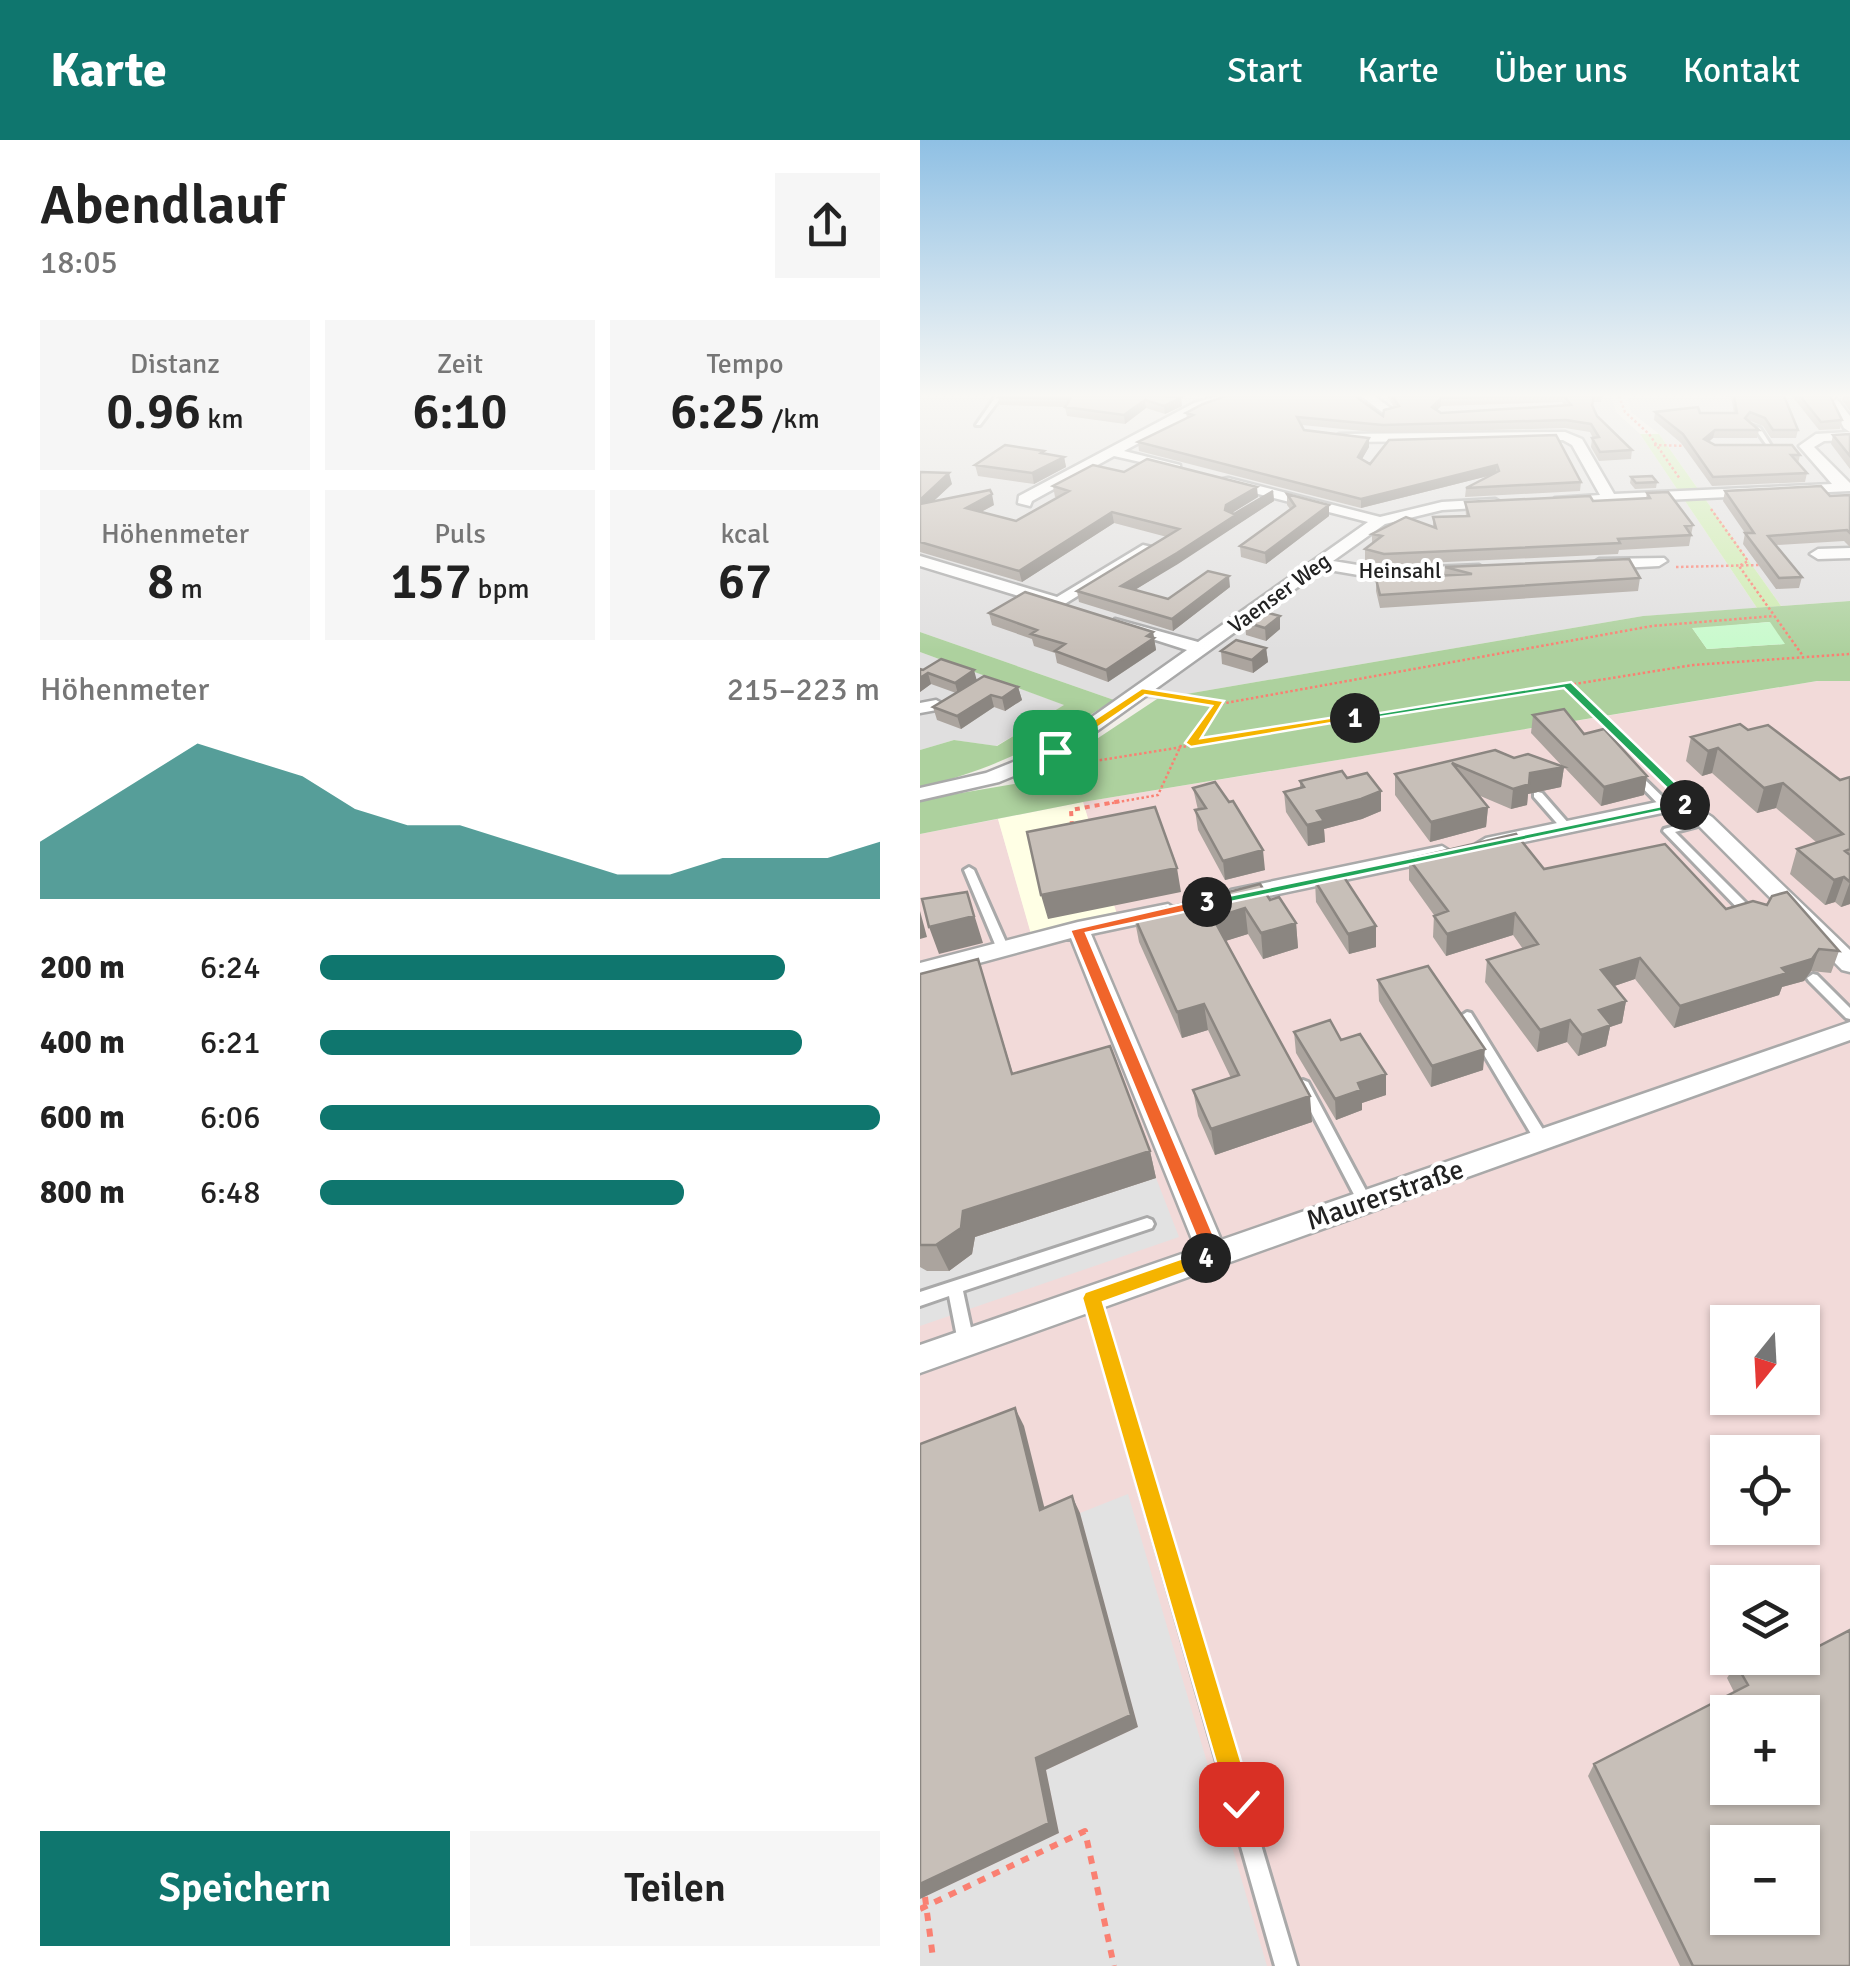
<!DOCTYPE html>
<html lang="de">
<head>
<meta charset="utf-8">
<style>
  :root { --surface:#fff; --page:#f6f6f6; --text:#222; --muted:#767676; --accent:#0f766e }
  body { margin:0; font-family:Signika,sans-serif; background:var(--page); color:var(--text); height:100vh; display:flex; flex-direction:column; font-size:38px; white-space:nowrap }
  * { box-sizing:border-box; margin:0 }
  p { font-size:32px; color:var(--muted) }
  .icon { flex:none; width:55px; height:55px; fill:none; stroke:currentColor; stroke-width:2; stroke-linecap:round; stroke-linejoin:round }
  .map { position:relative; flex:1; overflow:hidden }
  .panel { display:flex; flex-direction:column; background:var(--surface); width:920px }
  .panel>* { flex:none }
  .needle { width:65px; rotate:198deg }
  .buttons { position:absolute; left:790px; top:1165px; display:grid; gap:20px }
  .buttons a { display:grid; place-items:center; width:110px; height:110px; border-radius:0px; background:var(--surface); box-shadow:0 2px 8px #0004; font-size:50px }
  .pin { position:absolute; display:grid; place-items:center; width:85px; height:85px; color:#fff; margin:-42px; border-radius:20px; box-shadow:0 5px 15px #0006 }
  .km { position:absolute; width:50px; height:50px; margin:-25px; border-radius:50%; background:#222; color:#fff; font-size:28px; line-height:50px; text-align:center }
  .round { display:grid; place-items:center; flex:none; width:105px; height:105px; border-radius:0px; background:var(--page) }
  .summary { display:flex; align-items:center; justify-content:space-between; height:170px; padding:0 40px }
  h1 { font-size:55px; font-weight:600; line-height:75px }
  .stats { display:grid; grid-template-columns:repeat(3,1fr); gap:15px; height:170px; padding:10px 40px }
  .stats div { display:grid; align-content:center; border-radius:0px; background:var(--page); text-align:center }
  .stats b { font-size:50px; font-weight:600 }
  .stats small { font-size:28px; font-weight:400 }
  .stats p { font-size:28px }
  .chart { height:280px; padding:20px 40px }
  .chart p { display:flex; justify-content:space-between }
  .chart svg { width:100%; height:180px; margin-top:10px; fill:var(--accent); opacity:.7 }
  .cta { display:flex; gap:20px; margin-top:auto; padding:20px 40px }
  .cta a { flex:1; height:115px; border-radius:0px; background:var(--accent); color:#fff; font-size:40px; font-weight:600; line-height:115px; text-align:center }
  .cta a+a { background:var(--page); color:var(--text) }
  ul { padding:0 40px; list-style:none; font-size:32px }
  li { display:grid; grid-template-columns:160px 120px 1fr; align-items:center; height:75px }
  li i { height:25px; border-radius:12px; background:var(--accent) }
  header { display:flex; align-items:center; gap:60px; box-sizing:border-box; height:140px; padding:0 50px; background:var(--accent); color:#fff }
  header strong { font-size:48px }
  nav { display:flex; gap:55px; margin-inline-start:auto; font-size:35px }
  main { display:flex; flex:1; min-height:0 }
  .map>svg:first-child { display:block }
  .residential { fill:#e0dfdf }
  .commercial { fill:#f2dad9; fill-rule:evenodd }
  .education { fill:#ffffe5 }
  .grass { fill:#cdebb0 }
  .forest { fill:#add19e; fill-rule:evenodd }
  .park { fill:#c8facc }
  .parking { fill:#e2e2e2 }
  .lines { fill:none; stroke-linecap:round; stroke-linejoin:round }
  .service-casing { stroke:#a9a9a9; stroke-width:6 }
  .minor-casing { stroke:#a9a9a9; stroke-width:5 }
  .path-far2 { stroke:#fa8072; stroke-width:2.5; stroke-dasharray:2.5 2.5; stroke-linecap:butt }
  .path-far1 { stroke:#fa8072; stroke-width:4; stroke-dasharray:5 5; stroke-linecap:butt }
  .path { stroke:#fa8072; stroke-width:6; stroke-dasharray:8 8; stroke-linecap:butt }
  .service { fill:#fff; fill-rule:evenodd }
  .minor { fill:#fff; fill-rule:evenodd }
  .wall { fill:#aba49e; fill-rule:evenodd }
  .shaded-wall { fill:#8b8681 }
  .building { fill:#c7bfb8; stroke:#8b8681; stroke-width:2.5; fill-rule:evenodd }
  .split-1 { fill:#f5b400; stroke:#fff; stroke-width:2.5 }
  .split-2 { fill:#22a559; stroke:#fff; stroke-width:2.5 }
  .split-3 { fill:#22a559; stroke:#fff; stroke-width:2.5 }
  .split-4 { fill:#f0652b; stroke:#fff; stroke-width:2.5 }
  .split-5 { fill:#f5b400; stroke:#fff; stroke-width:2.5 }
  .labels { text-anchor:middle; dominant-baseline:central; stroke-width:8; stroke-linejoin:round; paint-order:stroke }
  .far-street-label { font-size:22px; fill:#222; stroke:#fff }
  .street-label { font-size:28px; fill:#222; stroke:#fff }
</style>
</head>
<body>
<header>
<strong>Karte</strong>
<nav><a>Start</a><a>Karte</a><a>Über uns</a><a>Kontakt</a></nav>
</header>
<main>
<section class="panel">
<div class="summary"><div><h1>Abendlauf</h1><p>18:05</p></div><a class="round"><svg class="icon" aria-label="share" viewBox="0 0 24 24"><path d="M12 15V3M7 8l5-5 5 5M5 13v7h14v-7"/></svg></a></div>
<div class="stats">
<div><p>Distanz</p><b>0.96<small> km</small></b></div>
<div><p>Zeit</p><b>6:10</b></div>
<div><p>Tempo</p><b>6:25<small> /km</small></b></div>
</div>
<div class="stats">
<div><p>Höhenmeter</p><b>8<small> m</small></b></div>
<div><p>Puls</p><b>157<small> bpm</small></b></div>
<div><p>kcal</p><b>67</b></div>
</div>
<div class="chart"><p><span>Höhenmeter</span>215–223 m</p>
<svg viewBox="0 0 160 44" preserveAspectRatio="none"><path d="M0 44V30L10 22L20 14L30 6L40 10L50 14L60 22L70 26L80 26L90 30L100 34L110 38L120 38L130 34L140 34L150 34L160 30V44z"/></svg>
</div>
<ul>
<li><b>200 m</b>6:24<i style="width:83%"></i></li>
<li><b>400 m</b>6:21<i style="width:86%"></i></li>
<li><b>600 m</b>6:06<i style="width:100%"></i></li>
<li><b>800 m</b>6:48<i style="width:65%"></i></li>
</ul>
<div class="cta"><a>Speichern</a><a>Teilen</a></div>
</section>
<div class="map">
<svg width="930" height="1826" viewBox="0 0 930 1826">
  <rect width="100%" height="100%" fill="#f2efe9"/>
  <path class="residential" d="M0,256H691L696,272L720,294L837,468L723,476L237,559L194,560L0,492Z
    M707,256H930V461L861,466L739,294L711,272Z
    M0,512L145,565L76,606L34,600L0,610Z"/>
  <path class="commercial" d="M898,541H930V1826H0V694L78,679L113,800L198,781L163,662ZM808,1182H882V1258H808ZM808,1312H882V1388H808ZM808,1442H882V1518H808ZM808,1572H882V1648H808ZM808,1702H882V1778H808Z"/>
  <path class="education" d="M163,662L199,781L113,801L78,679Z"/>
  <path class="grass" d="M720,294H739L861,466L837,468Z"/>
  <path class="forest" d="M930,461V541H897L163,662L0,694V660L94,644L148,618L237,559L723,476ZM849,482L864,504L787,509L773,489Z
    M0,492L194,560C128,602 76,628 0,648V610L34,600L77,606L144,565L0,512Z"/>
  <path class="park" d="M850,482L865,504L787,509L772,488Z"/>
  <path class="parking" d="M236,1038L259,1097L0,1186V1127L29,1131L52,1114L55,1097Z
    M208,1354L347,1826H0V1759L139,1693L126,1630L218,1587L160,1373Z"/>
  <g class="lines">
    <defs>
      <path id="service" d="M76,256H82L60,285H56Z
        M827,284L840,288L852,307H848L836,290L827,286Z
        M714,631L717,632L752,666V670H744L711,636V632Z
        M618,652L622,653L650,685V689H642L614,657V653Z
        M785,678L789,679V683L755,692L836,773L838,776L836,779H828L743,691L744,689Z
        M49,727L54,730L89,809L87,812H79L77,809L44,730Z
        M893,834L897,835L930,868V879L926,878L889,841L887,838Z
        M547,872L551,873L627,996L629,1000L627,1004H617L541,876Z
        M383,940L388,942L450,1058L452,1062L450,1066L445,1068L440,1066L377,945L378,942Z
        M227,1078L232,1080L234,1084L232,1088L43,1151L54,1202L51,1207L46,1209L41,1207L38,1202L29,1156L0,1166V1152Z
        M172,1152L177,1153L179,1158L377,1826H355L165,1158L167,1153Z"/>
      <path id="minor" d="M299,256H317L282,269L204,311L260,325V331L194,316L112,361L110,366L98,363L99,356L274,263Z
        M441,256H454L476,272L466,275Z
        M917,259L930,276V292L924,288L911,263Z
        M645,292L662,299L694,354L912,344L879,306L896,294L930,292V300L904,301L894,307L930,343V351L640,365L633,361L635,358L680,355L652,305L643,300L419,302L413,298L419,294Z
        M308,338L460,377L522,362L575,359L582,363L575,367L522,370L465,384L413,421L462,429L559,425L567,430L564,433L462,439L403,429L142,616L79,642L0,660V648L66,633L128,608L267,510L195,487V479L278,502L448,382L303,345V339Z
        M223,405L236,408L138,468L0,426V416L137,457Z
        M930,408V418L898,419L890,414L898,409Z
        M744,418L747,421L739,426L679,429L671,424L679,419Z
        M16,560L25,565L22,569L0,573V563Z
        M742,661L775,666L792,677L930,810V832L922,830L778,685L763,675L742,673L566,710L556,704L566,698Z
        M522,706L533,713L529,718L311,764L300,757L311,750Z
        M248,764L259,771L256,776L171,794L301,1100L930,882V900L0,1233V1205L276,1109L151,798L0,839V823L158,782Z"/>
    </defs>
    <use href="#service" class="service-casing"/>
    <use href="#minor" class="minor-casing"/>
    <path class="path-far2" d="M699,256L705,272L729,294L760,339
      M734,305L768,306
      M791,369L828,421L819,426L883,516
      M756,427L841,425
      M647,545L759,653
      M245,555L300,564
      M271,603L300,564L732,486L854,476
      M150,625L773,525L930,514
      M187,664L238,655L261,605"/>
    <path class="path-far1" d="M152,686L151,670L201,661"/>
    <path class="path" d="M5,1757L13,1818
      M0,1769L165,1691L194,1826"/>
    <use href="#service" class="service"/>
    <use href="#minor" class="minor"/>
  </g>
  <path class="wall" d="M467,256H682L681,262H673L672,266L677,276L712,310L711,319L679,321L671,307L672,298H673L670,292L645,288L463,293L382,285L384,290L449,307L442,319L450,324L469,300L661,342L660,351L545,357L546,348L572,335L441,368L219,311L218,302L267,278L266,273L463,276L474,267ZM642,262L644,266L521,273L517,270L521,266Z
    M804,256H864L878,290L876,298H851L843,286L828,280L839,290L837,298H793L789,302L795,305L880,315L878,324L887,333L885,342L792,346L761,303L734,280L735,272L814,273L811,257Z
    M872,256H912L911,259L922,280L920,289L899,290Z
    M923,256H930V271L922,260Z
    M78,257H261L262,266L245,274L226,268L205,284L147,276L145,267L80,265Z
    M930,294V329L911,304L913,295Z
    M124,311V314L144,317L146,327L114,344L58,336L55,325Z
    M0,332L32,344L12,362L74,365L61,372L96,381L138,357H135L133,346L204,332L338,357L312,373L314,374L353,351L354,361L215,450L248,459L310,447L253,491L159,462L157,451L247,397L194,383L102,442L0,412Z
    M711,337L737,342L736,348L715,349L710,343Z
    M805,351L910,356L930,355V407L924,401L856,405L882,437L879,448L856,449L823,404L825,393L803,361Z
    M727,353L773,385L769,406L699,410L698,414L464,425L445,421V409L452,404V394L513,387V377L546,376L545,362L673,361L726,358Z
    M367,354L409,365V376L346,424L321,417L320,406L370,369L367,365Z
    M525,427L720,438L718,451L460,468L456,451V439L524,435Z
    M69,473L233,492L236,510L188,542L137,523L135,513L114,506L112,499L72,485Z
    M325,482L360,489L346,501L326,495Z
    M346,508L348,522L333,533L302,524L301,511Z
    M0,529L98,547L102,560L85,571L74,567L41,589L17,580L13,567L36,553L11,544L0,552Z
    M613,575L664,594L727,636L724,655L681,666L644,627L641,647L608,654L607,665L591,669L558,655L568,667L566,687L510,702L475,655V634L575,610L594,618L643,627L611,593Z
    M828,590L920,640L930,637V764L921,767L915,762L905,765L870,734L877,709L896,702L856,668L837,673L792,633L782,636L766,621L771,597Z
    M427,638L461,651V671L442,679L404,689L405,702L388,706L366,672L364,652L380,648V641Z
    M273,648L345,730L305,740L278,690L275,670H278Z
    M489,719L624,729L806,769L919,811L911,833L891,831L884,841L862,847L859,855L754,888L715,839L694,846L706,861L702,883L690,887L686,906L658,916L647,902L617,912L565,842L567,820L603,809L593,795L526,816L513,797L514,775L489,740Z
    M395,741L456,807L429,814L396,762Z
    M350,760L376,783L378,808L343,819L328,794L305,801L392,982L295,1015L278,976L273,950L311,938L288,890L262,898L219,802L214,776Z
    M58,819L93,934L230,1011L236,1038L55,1097L52,1114L29,1131H7L0,1127V834Z
    M458,840L563,930L511,947L459,861Z
    M374,892L421,900L466,955L442,963V970L416,980L376,913Z
    M829,1518L930,1826H760L668,1636L674,1624L814,1552L807,1538L816,1524Z"/>
  <path class="shaded-wall" d="M261,257L262,266L245,274L244,266Z
    M521,258V266L511,275L512,267Z
    M225,260L226,268L205,284L204,275Z
    M795,290L793,298L782,307L784,299Z
    M449,298V307L438,326V317Z
    M144,317L146,327L114,344L112,333Z
    M577,325L576,334L441,368V359Z
    M29,333L32,344L0,374V360Z
    M337,347L338,357L307,376L305,370L306,365Z
    M353,351L354,361L258,424L203,457L201,446Z
    M72,354L74,365L48,379L46,368Z
    M409,365V376L346,424L345,413Z
    M192,372L194,383L102,442L99,431Z
    M309,436L310,447L253,491L252,479Z
    M360,476V489L346,501L345,488Z
    M233,492L236,510L188,542L186,530Z
    M346,508L348,522L333,533L332,520Z
    M54,530L57,541L38,554L35,543Z
    M8,533L11,544L0,552V538Z
    M98,547L102,560L85,571L82,558Z
    M71,555L74,567L41,589L37,576Z
    M798,608L792,633L782,636L788,611Z
    M644,627L641,647L608,654L607,665L591,669L593,649L610,633Z
    M727,636L724,655L681,666L684,647Z
    M863,643L856,668L837,673L844,648Z
    M461,651V671L442,679L404,689L405,702L388,706L387,685L397,671Z
    M568,667L566,687L510,702L511,682Z
    M343,710L345,730L305,740L303,721Z
    M257,728L261,752L128,779L121,755Z
    M924,737L915,762L905,765L914,740Z
    M930,742V764L921,767Z
    M47,752L63,803L19,814L9,787Z
    M325,768L328,794L296,804L293,778Z
    M0,771L7,797L0,799Z
    M595,773L593,795L526,816L527,794Z
    M376,783L378,808L343,819L341,793Z
    M456,786V807L429,814L428,794Z
    M899,809L891,831L884,841L862,847L859,855L754,888L760,866L862,828Z
    M720,818L715,839L677,852L681,830Z
    M706,861L702,883L690,887L686,906L658,916L662,895L679,870Z
    M284,864L288,890L262,898L257,872Z
    M650,880L647,902L617,912L620,890Z
    M565,909L563,930L511,947L512,926Z
    M466,934V955L442,963V970L416,980L415,959L438,943Z
    M390,956L392,982L295,1015L291,989Z
    M230,1011L236,1038L55,1097L52,1114L29,1131L16,1105L43,1071Z
    M95,1268L104,1286L129,1386L120,1370Z
    M152,1356L160,1373L218,1587L126,1630L139,1693L0,1759V1744L116,1618Z"/>
  <path class="building" d="M79,256H242L261,257L244,266L225,260L204,275L145,267L150,259L78,257Z
    M306,256H435L463,276L464,270L479,266L472,256H591L521,258L512,267L521,273L651,265L644,256H674L672,265L677,276L712,310L680,312L672,298L679,297L671,284L646,280L463,285L377,277L384,290L449,298L438,317L450,324L469,300L636,295L661,342L546,348L579,331L577,325L441,359L218,302L273,275L266,273L283,264Z
    M814,256H864L878,290H853L845,278L830,272L825,278L839,290H795L784,299L795,305H872L880,315H871L887,333L793,337L763,294L735,272L778,267L780,273H817Z
    M880,256H910L922,280L901,282Z
    M930,294V316L913,295Z
    M85,305L124,311L121,313L144,317L112,333L55,325Z
    M227,319L337,347L306,365L305,370L314,374L353,351L257,413L201,446L248,459L288,431L309,436L252,479L157,451L259,389L192,372L99,431L0,402V364L70,350L72,354L46,368L96,381L149,351L133,346L173,325L204,332Z
    M0,332L29,333L0,360Z
    M732,336L737,342L716,343L711,337Z
    M901,346L910,356L930,355V393L927,390L848,396L882,437L859,438L825,393H834L805,351Z
    M748,352L773,385L765,386L771,395L698,399L700,403L464,414L445,409L462,396L452,394L486,377L516,388L513,377L549,376L545,362L670,356L673,361L730,358L727,353Z
    M367,354L409,365L345,413L320,406L375,366Z
    M709,419L720,438L460,455L456,439L552,434L525,427Z
    M105,452L233,492L227,496L234,498L186,530L135,511L145,504L111,494L117,490L69,473Z
    M341,471L360,476L345,488L325,482Z
    M316,500L346,508L332,520L301,511Z
    M21,519L54,530L35,543L8,533L0,538V529L3,530Z
    M64,536L98,547L82,558L71,555L37,576L13,567Z
    M644,569L664,594L684,589L727,636L684,647L613,575Z
    M820,584L828,590L848,585L920,640L930,637V709L925,711L930,715V742L924,737L914,740L877,709L923,694L863,643L844,648L798,608L788,611L771,597Z
    M575,610L594,618L608,614L644,627L610,633L609,644L593,649L532,623L568,667L511,682L475,634Z
    M422,631L427,638L447,633L461,651L441,659L397,671L404,681L387,685L364,652L384,647L380,641Z
    M295,642L309,662L313,661L343,710L303,721L275,670L286,668L273,648Z
    M235,667L257,728L121,755L107,692Z
    M596,694L624,729L745,704L806,769L833,761L847,765L852,756L867,752L919,811L899,809L892,819L862,828L867,833L760,866L720,818L681,830L706,861L679,870L691,885L662,895L650,880L620,890L567,820L618,804L595,773L527,794L514,776L528,771L489,719Z
    M422,734L456,786L428,794L395,741Z
    M340,744L350,760L359,757L376,783L341,793L325,768L293,778L390,956L291,989L273,950L319,935L284,864L257,872L214,776Z
    M47,752L54,776L9,787L2,759Z
    M58,819L92,934L190,906L230,1011L43,1071L41,1088L16,1105H0V834Z
    M508,826L565,909L512,926L458,840Z
    M410,880L421,900L440,894L466,934L438,943L441,950L415,959L374,892Z
    M95,1268L120,1370L152,1356L211,1575L116,1618L129,1683L0,1744V1304Z
    M930,1490V1826H773L674,1624L828,1545L816,1524L829,1518H850L856,1528L877,1518H882V1515ZM808,1572H882V1648H808ZM808,1702H882V1778H808Z"/>
  <linearGradient id="sky" x2="0" y2="1"><stop stop-color="#8fc0e4"/><stop offset="0.5" stop-color="#f9f8f5"/><stop offset="1" stop-color="#f9f8f5" stop-opacity="0"/></linearGradient>
  <rect width="930" height="511" fill="url(#sky)"/>
  <path class="split-1" d="M222,548L304,561L281,598L435,574L441,578L271,607L265,603L292,566L225,555L139,614H130V609Z"/>
  <path class="split-2" d="M651,542L765,652L770,667H761L755,656L644,548L435,581L429,578Z"/>
  <path class="split-3" d="M761,662H770L772,673L742,671L287,767L279,762Z"/>
  <path class="split-4" d="M287,758L294,762L292,766L166,793L302,1115L286,1126L276,1118L282,1111L150,790Z"/>
  <path class="split-5" d="M286,1110L292,1112V1123L183,1162L334,1664L330,1673L321,1677L312,1673L308,1664L162,1158L165,1152Z"/>
  <g class="labels">
    <g class="far-street-label">
      <text x="480" y="430">Heinsahl</text>
      <text transform="translate(359 453) rotate(-36)">Vaenser Weg</text>
    </g>
    <g class="street-label">
      <text transform="translate(465 1055) rotate(-19)">Maurerstraße</text>
    </g>
  </g>
</svg>
<div class="buttons">
<a><svg class="needle" viewBox="-14 -14 28 28"><path d="M0-13l5 13h-10z" fill="#e53935"/><path d="M0 13l5-13h-10z" fill="#767676"/></svg></a>
<a><svg class="icon" aria-label="locate" viewBox="0 0 24 24"><circle cx="12" cy="12" r="6"/><path d="M12 2v4M12 18v4M2 12h4M18 12h4"/></svg></a>
<a><svg class="icon" aria-label="layers" viewBox="0 0 24 24"><path d="M12 4l9 5-9 5-9-5zM3 14l9 5 9-5"/></svg></a>
<a>+</a>
<a>−</a>
</div>
<div class="pin" style="left:135px;top:612px;background:#1e9e55"><svg class="icon" aria-label="arrive" viewBox="0 0 24 24"><path d="M6 21V4h12l-3 4 3 4H6"/></svg></div>
<div class="pin" style="left:321px;top:1664px;background:#d93025"><svg class="icon" aria-label="check" viewBox="0 0 24 24"><path d="M5 12l5 5 9-10"/></svg></div>
<b class="km" style="left:435px;top:578px">1</b>
<b class="km" style="left:765px;top:665px">2</b>
<b class="km" style="left:287px;top:762px">3</b>
<b class="km" style="left:286px;top:1118px">4</b>
</div>
</main>
</body>
</html>
